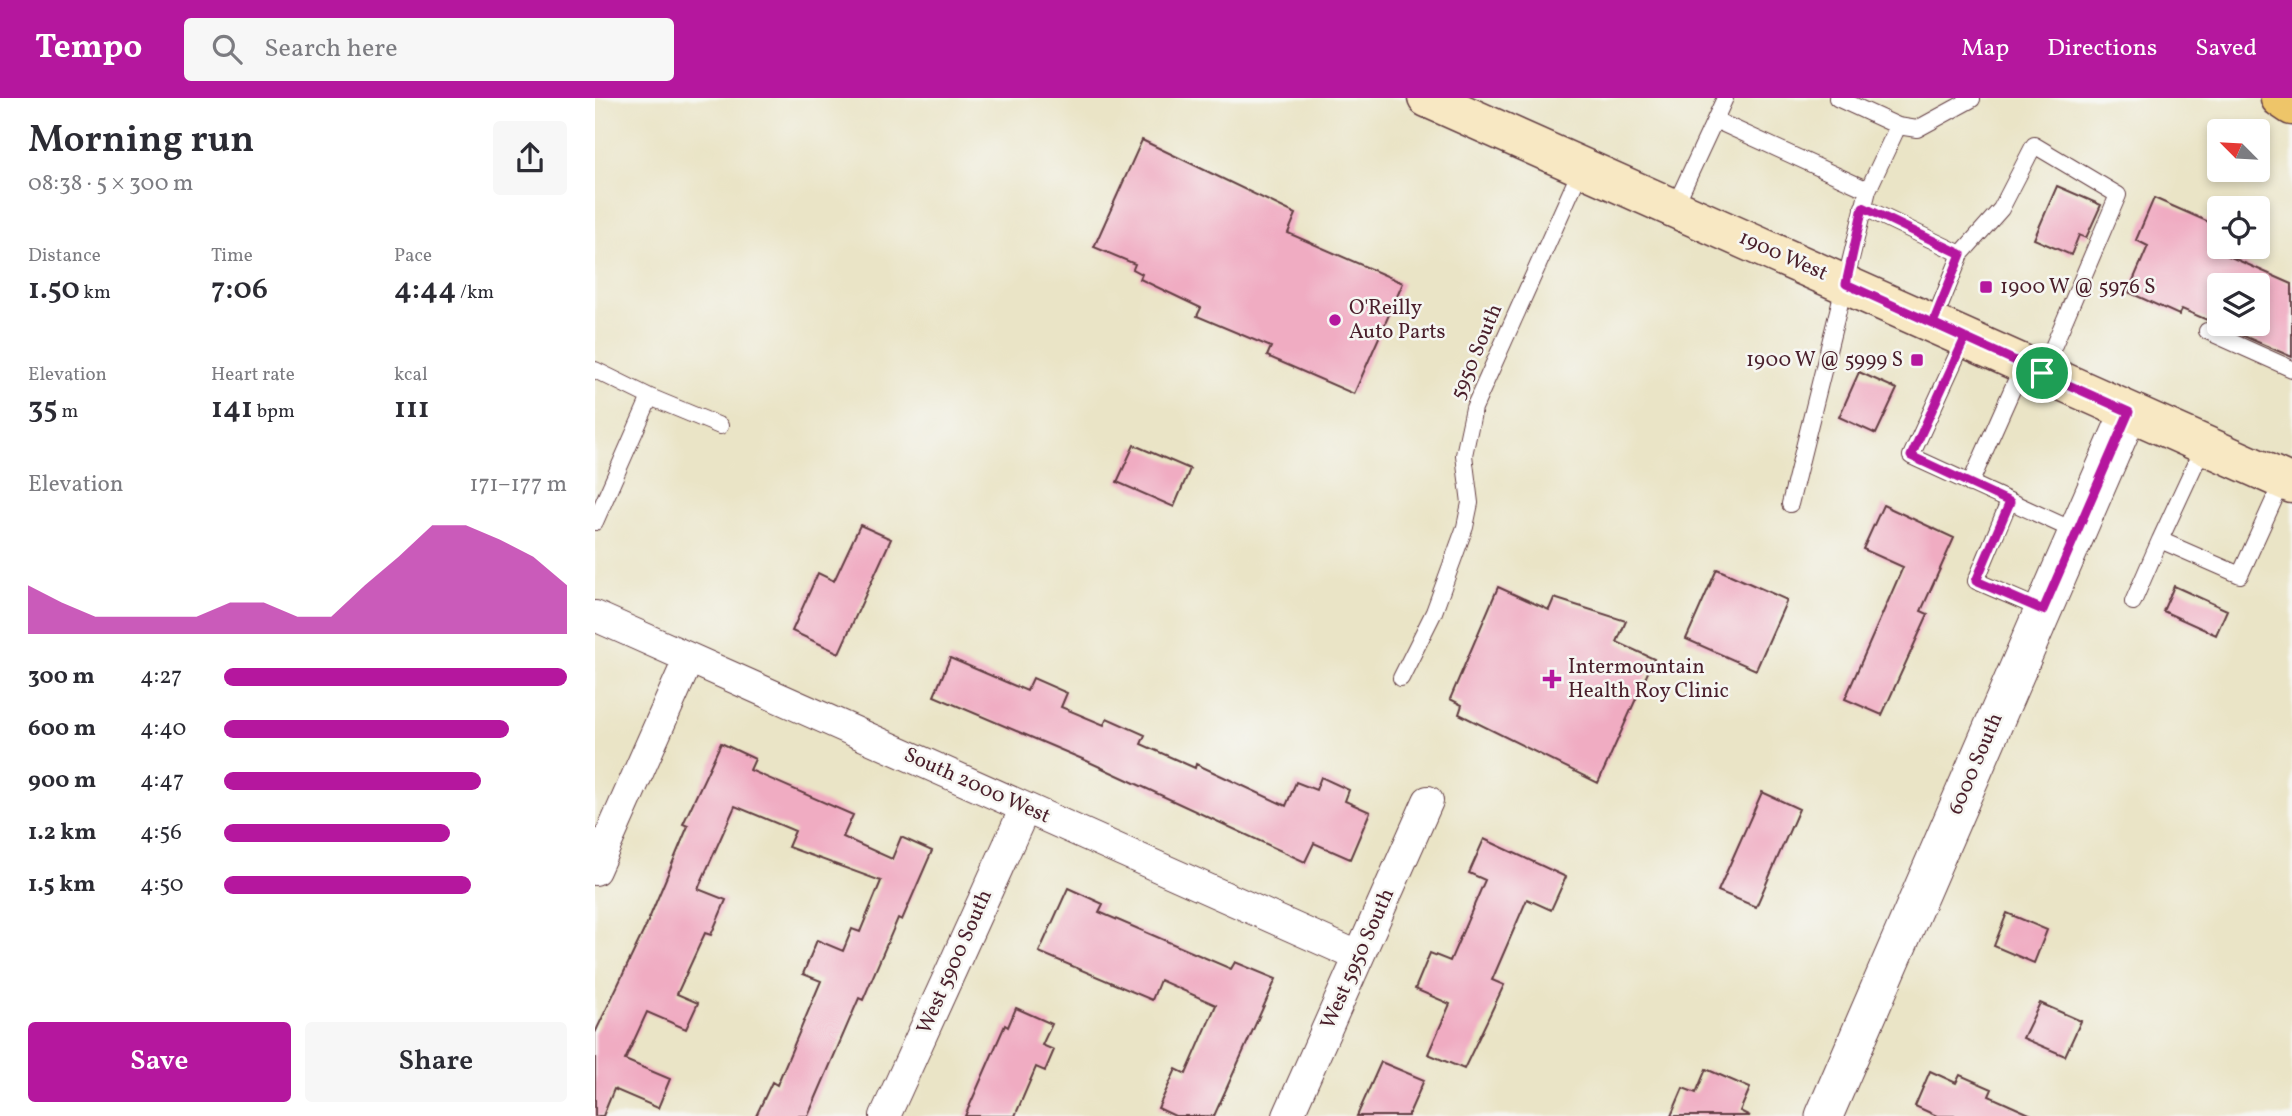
<!DOCTYPE html>
<html lang="en">
<head>
<meta charset="utf-8">
<style>
  :root { --surface:#fff; --page:#f7f7f7; --text:#2b2b33; --muted:#7c7c81; --accent:#b5179e }
  body { margin:0; font-family:Vollkorn,serif; background:var(--page); color:var(--text); height:100vh; display:flex; flex-direction:column; font-size:26px; white-space:nowrap }
  * { box-sizing:border-box; margin:0 }
  p { font-size:23px; color:var(--muted) }
  .icon { flex:none; width:38px; height:38px; fill:none; stroke:currentColor; stroke-width:2; stroke-linecap:round; stroke-linejoin:round }
  .map { position:relative; flex:1; overflow:hidden }
  .side { display:flex; flex-direction:column; background:var(--surface); width:595px }
  .side>* { flex:none }
  .needle { width:46px; rotate:294deg }
  .fabs { position:absolute; left:1612px; top:21px; display:grid; gap:14px }
  .fabs a { display:grid; place-items:center; width:63px; height:63px; border-radius:7px; background:var(--surface); box-shadow:0 4px 10px #0003; font-size:35px }
  .pin { position:absolute; display:grid; place-items:center; width:60px; height:60px; color:#fff; margin:-30px; border:4px solid #fff; border-radius:50%; box-shadow:0 2px 7px #0007 }
  .round { display:grid; place-items:center; flex:none; width:74px; height:74px; border-radius:7px; background:var(--page) }
  .summary { display:flex; align-items:center; justify-content:space-between; height:119px; padding:0 28px }
  h1 { font-size:38px; font-weight:600; line-height:52px }
  .figures { display:grid; grid-template-columns:repeat(3,1fr); gap:10px; height:119px; padding:7px 28px }
  .figures div { display:grid; align-content:center }
  .figures b { font-size:30px; font-weight:600 }
  .figures small { font-size:19px; font-weight:400 }
  .figures p { font-size:19px }
  .chart { height:196px; padding:14px 28px }
  .chart p { display:flex; justify-content:space-between }
  .chart svg { width:100%; height:126px; margin-top:7px; fill:var(--accent); opacity:.7 }
  .button { display:flex; gap:14px; margin-top:auto; padding:14px 28px }
  .button a { flex:1; height:80px; border-radius:7px; background:var(--accent); color:#fff; font-size:28px; font-weight:600; line-height:80px; text-align:center }
  .button a+a { background:var(--page); color:var(--text) }
  ul { padding:0 28px; list-style:none; font-size:23px }
  li { display:grid; grid-template-columns:112px 84px 1fr; align-items:center; height:52px }
  li i { height:18px; border-radius:9px; background:var(--accent) }
  header { display:flex; align-items:center; gap:42px; box-sizing:border-box; height:98px; padding:0 35px; background:var(--accent); color:#fff }
  header strong { font-size:33px }
  nav { display:flex; gap:38px; margin-inline-start:auto; font-size:24px }
  .search { width:490px; height:63px; background:var(--page); display:flex; align-items:center; gap:18px; box-sizing:border-box; padding:0 24px; border-radius:7px; color:var(--muted); font-size:26px }
  main { display:flex; flex:1; min-height:0 }
  .map>svg:first-child { display:block }
  .building { fill:#f0acc2; fill-rule:evenodd }
  .lines { fill:none; stroke-linecap:round; stroke-linejoin:round }
  .service-casing { stroke:#623d42; stroke-width:18 }
  .minor-casing { stroke:#623d42; stroke-width:32 }
  .tertiary-casing { stroke:#623d42; stroke-width:39 }
  .secondary-casing { stroke:#623d42; stroke-width:41 }
  .motorway-casing { stroke:#623d42; stroke-width:41 }
  .service { stroke:#fff; stroke-width:16 }
  .minor { stroke:#fff; stroke-width:30 }
  .tertiary { stroke:#fff; stroke-width:37 }
  .secondary { stroke:#f8e8c3; stroke-width:38 }
  .motorway { stroke:#eec569; stroke-width:38 }
  .route-casing { stroke:#fff; stroke-width:14 }
  .route { stroke:#b5179e; stroke-width:9 }
  .poi-dot { fill:#b5179e; stroke:#f6f6f2; stroke-width:2.5 }
  .labels { text-anchor:middle; dominant-baseline:central; stroke-width:5; stroke-linejoin:round; paint-order:stroke }
  .street-label { font-size:21px; fill:#4a1f2b; stroke:#f6f6f2 }
  .poi-label { font-size:21px; fill:#4a1f2b; stroke:#f6f6f2; text-anchor:start }
</style>
</head>
<body>
<header>
<strong>Tempo</strong>
<div class="search"><svg class="icon" aria-label="search" viewBox="0 0 24 24"><circle cx="10" cy="10" r="6"/><path d="M15 15l6 6"/></svg>Search here</div>
<nav><a>Map</a><a>Directions</a><a>Saved</a></nav>
</header>
<main>
<section class="side">
<div class="summary"><div><h1>Morning run</h1><p>08:38 · 5 × 300 m</p></div><a class="round"><svg class="icon" aria-label="share" viewBox="0 0 24 24"><path d="M12 15V3M7 8l5-5 5 5M5 13v7h14v-7"/></svg></a></div>
<div class="figures">
<div><p>Distance</p><b>1.50<small> km</small></b></div>
<div><p>Time</p><b>7:06</b></div>
<div><p>Pace</p><b>4:44<small> /km</small></b></div>
</div>
<div class="figures">
<div><p>Elevation</p><b>35<small> m</small></b></div>
<div><p>Heart rate</p><b>141<small> bpm</small></b></div>
<div><p>kcal</p><b>111</b></div>
</div>
<div class="chart"><p><span>Elevation</span>171–177 m</p>
<svg viewBox="0 0 160 44" preserveAspectRatio="none"><path d="M0 44V27L10 33L20 38L30 38L40 38L50 38L60 33L70 33L80 38L90 38L100 27L110 17L120 6L130 6L140 11L150 17L160 27V44z"/></svg>
</div>
<ul>
<li><b>300 m</b>4:27<i style="width:100%"></i></li>
<li><b>600 m</b>4:40<i style="width:83%"></i></li>
<li><b>900 m</b>4:47<i style="width:75%"></i></li>
<li><b>1.2 km</b>4:56<i style="width:66%"></i></li>
<li><b>1.5 km</b>4:50<i style="width:72%"></i></li>
</ul>
<div class="button"><a>Save</a><a>Share</a></div>
</section>
<div class="map">
<svg width="1697" height="1018" viewBox="0 0 1697 1018">
  <rect width="100%" height="100%" fill="#f6f6f2"/>
  <filter id="ink" filterUnits="userSpaceOnUse"><feTurbulence type="fractalNoise" baseFrequency=".0143" numOctaves="2"/><feDisplacementMap in="SourceGraphic" scale="14" xChannelSelector="R" yChannelSelector="G"/><feConvolveMatrix kernelMatrix="1 2 1 2 8 2 1 2 1" color-interpolation-filters="sRGB"/></filter>
  <filter id="wash" filterUnits="userSpaceOnUse"><feTurbulence type="fractalNoise" baseFrequency=".00686" numOctaves="4" result="noise"/><feDisplacementMap in="SourceGraphic" scale="28" xChannelSelector="R" yChannelSelector="G"/><feGaussianBlur stdDeviation="1.57" result="paint"/><feColorMatrix in="noise" values="0 0 0 0 0 0 0 0 0 0 0 0 0 0 0 0 0 1.4 0 .05"/><feComposite in="paint" operator="in"/></filter>
  <g filter="url(#wash)">
    <rect width="100%" height="100%" fill="#eae4c6"/>
    <g id="blocks">
      <path class="building" d="M547,42L701,116L693,135L808,185L759,296L672,258L676,249L602,218L606,210L545,181L547,176L538,171L540,166L499,149Z
        M1462,88L1506,107L1491,140L1484,137L1476,157L1439,141Z
        M1559,100L1623,128L1613,149L1697,186V259L1587,211L1584,217L1533,194L1553,148L1541,142ZM1624,187H1662V226H1624Z
        M1264,274L1302,291L1281,336L1244,319Z
        M539,347L595,371L579,409L522,384Z
        M1288,407L1359,440L1326,513L1333,516L1287,617L1250,601L1308,469L1268,451Z
        M265,427L296,441L244,555L197,533L223,475L239,483Z
        M1122,471L1192,502L1161,572L1091,541Z
        M1579,488L1632,512L1621,537L1568,513Z
        M903,489L954,512L959,500L1031,523L1022,544L1059,561L1003,685L864,616L867,607L855,601Z
        M355,560L432,593L438,580L472,595L466,609L509,627L512,620L550,637L546,646L600,670L601,666L691,708L701,684L721,692L726,679L754,692L750,703L775,714L755,761L719,745L710,764L492,663L339,598Z
        M126,645L160,661L155,672L258,717L248,739L297,761L306,739L337,753L307,822L303,820L268,902L264,900L213,1018H161L177,984L182,987L226,883L208,876L222,842L248,853L257,831L265,834L286,783L193,749L200,733L140,708L103,791L131,802L116,837L110,835L82,896L103,905L91,931L52,914L30,962L75,981L63,1010L19,991L8,1018H0V935L51,828L93,728L88,726Z
        M1167,694L1204,711L1161,809L1123,793Z
        M889,741L971,779L956,812L932,801L897,882L909,887L869,971L833,956L855,906L820,891L835,855L855,863L890,782L874,775Z
        M473,790L508,806L504,814L636,871L640,864L681,881L619,1018H580L563,1010L581,971L591,976L621,907L565,882L557,902L444,854Z
        M1412,815L1452,832L1439,865L1399,848Z
        M1445,905L1486,923L1470,958L1428,940Z
        M421,910L457,926L447,947L459,952L450,973L441,969L420,1018H370L410,927L413,929Z
        M786,964L829,982L813,1018H762Z
        M1111,971L1155,990L1145,1013L1155,1018H1076L1088,990L1101,995Z
        M1335,973L1361,985L1365,977L1397,991L1394,998L1439,1018H1342L1320,1008Z"/>
    </g>
  </g>
  <g filter="url(#ink)">
    <use href="#blocks" fill-opacity="0" stroke="#623d42" stroke-width="2"/>
    <g class="lines">
      <defs>
        <path id="service" d="M1120,22L1273,92L1303,28L1242,0
          M1303,28L1322,31L1377,1
          M1268,109L1366,156L1338,225
          M1079,110L1130,0
          M1366,156L1406,111L1439,47L1523,97L1447,275
          M1612,233L1697,271
          M1370,240L1316,358L1482,434
          M0,272L55,299
          M1609,347L1565,442L1645,477L1688,382
          M1375,386L1428,267
          M1414,404L1381,483L1448,512
          M1195,406L1273,92
          M0,424L55,299L125,328
          M1538,504L1565,442
          M806,580L839,514L870,429L875,405L869,357L879,310L987,69"/>
        <path id="minor" d="M0,518L763,858
          M0,772L94,560
          M290,1018L430,710
          M693,1018L833,703"/>
        <path id="tertiary" d="M1229,1018L1534,314"/>
        <path id="secondary" d="M832,0L1697,386"/>
        <path id="motorway" d="M1685,0L1697,8"/>
      </defs>
      <use href="#service" class="service-casing"/>
      <use href="#minor" class="minor-casing"/>
      <use href="#tertiary" class="tertiary-casing"/>
      <use href="#secondary" class="secondary-casing"/>
      <use href="#motorway" class="motorway-casing"/>
      <use href="#service" class="service"/>
      <use href="#minor" class="minor"/>
      <use href="#tertiary" class="tertiary"/>
      <use href="#secondary" class="secondary"/>
      <use href="#motorway" class="motorway"/>
    </g>
  </g>
  <g class="lines" filter="url(#ink)">
    <defs>
      <path id="route" d="M1447,275L1251,186L1268,109L1366,156L1338,225L1370,240L1316,358L1415,404L1381,483L1448,512L1534,314L1447,275"/>
    </defs>
    <use href="#route" class="route-casing"/>
    <use href="#route" class="route"/>
  </g>
  <g class="poi-dot">
    <rect x="1384" y="182" width="14" height="14" rx="3.5"/>
    <circle cx="740" cy="222" r="7"/>
    <rect x="1315" y="255" width="14" height="14" rx="3.5"/>
    <path d="M953.5 570.5h7v7h7v7h-7v7h-7v-7h-7v-7h7z"/>
  </g>
  <g class="labels">
    <g class="street-label">
      <text transform="translate(1188 158) rotate(24)">1900 West</text>
      <text transform="translate(882 254) rotate(-67)">5950 South</text>
      <text transform="translate(1381 666) rotate(-67)">6000 South</text>
      <text transform="translate(382 688) rotate(24)">South 2000 West</text>
      <text transform="translate(763 861) rotate(-66)">West 5950 South</text>
      <text transform="translate(360 864) rotate(-66)">West 5900 South</text>
    </g>
    <g class="poi-label">
      <text x="1405" y="189">1900 W @ 5976 S</text>
      <text x="754" y="210">O'Reilly<tspan x="754" dy="24">Auto Parts</tspan></text>
      <text x="1308" y="262" text-anchor="end">1900 W @ 5999 S</text>
      <text x="973" y="569">Intermountain<tspan x="973" dy="24">Health Roy Clinic</tspan></text>
    </g>
  </g>
</svg>
<div class="fabs">
<a><svg class="needle" viewBox="-14 -14 28 28"><path d="M0-13l5 13h-10z" fill="#e53935"/><path d="M0 13l5-13h-10z" fill="#7c7c81"/></svg></a>
<a><svg class="icon" aria-label="locate" viewBox="0 0 24 24"><circle cx="12" cy="12" r="6"/><path d="M12 2v4M12 18v4M2 12h4M18 12h4"/></svg></a>
<a><svg class="icon" aria-label="layers" viewBox="0 0 24 24"><path d="M12 4l9 5-9 5-9-5zM3 14l9 5 9-5"/></svg></a>
</div>
<div class="pin" style="left:1447px;top:275px;background:#1e9e55"><svg class="icon" aria-label="arrive" viewBox="0 0 24 24"><path d="M6 21V4h12l-3 4 3 4H6"/></svg></div>
</div>
</main>
</body>
</html>
